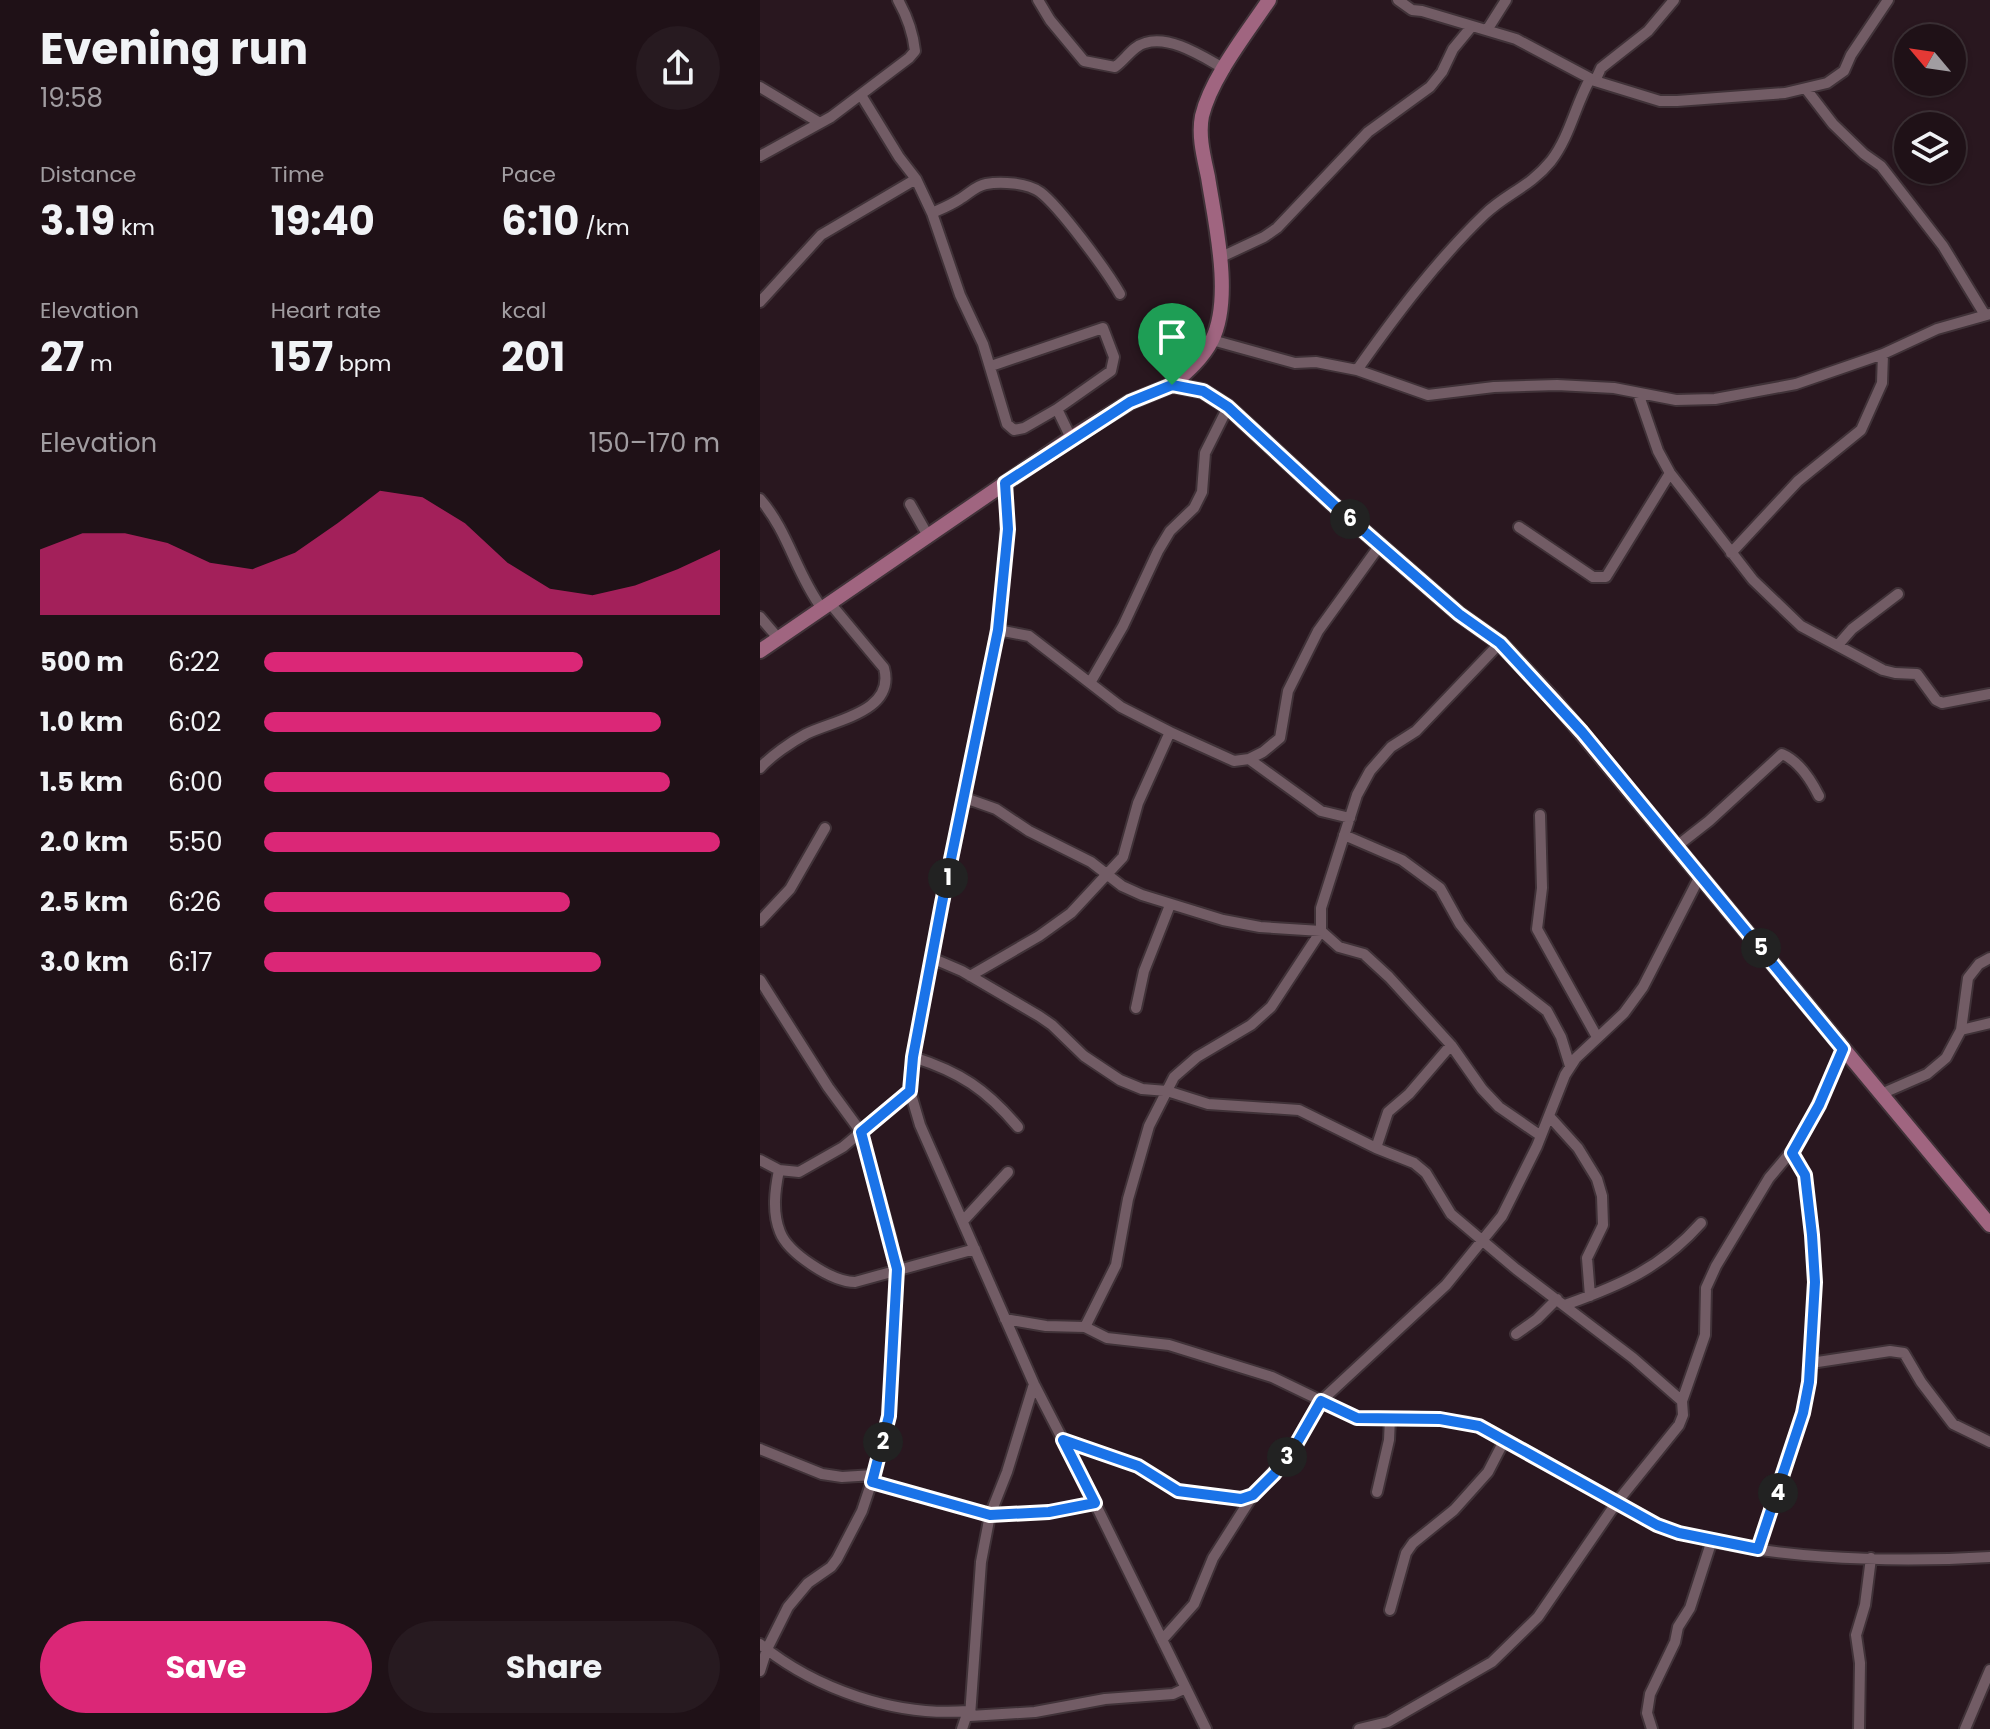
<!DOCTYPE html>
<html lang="en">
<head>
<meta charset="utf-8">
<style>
  :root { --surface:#1f1117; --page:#271a20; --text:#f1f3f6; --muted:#a19da1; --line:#3c3136; --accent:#db2777 }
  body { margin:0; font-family:Poppins,sans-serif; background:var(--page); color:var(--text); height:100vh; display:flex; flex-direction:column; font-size:30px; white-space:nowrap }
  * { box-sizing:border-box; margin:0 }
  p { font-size:26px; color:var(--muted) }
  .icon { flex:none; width:44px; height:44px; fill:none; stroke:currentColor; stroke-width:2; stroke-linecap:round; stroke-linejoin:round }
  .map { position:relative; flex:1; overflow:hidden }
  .details { display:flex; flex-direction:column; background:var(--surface); width:760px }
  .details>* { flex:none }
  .needle { width:52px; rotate:299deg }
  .tools { position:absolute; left:1134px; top:24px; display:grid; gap:16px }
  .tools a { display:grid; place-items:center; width:72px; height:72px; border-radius:50%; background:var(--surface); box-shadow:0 2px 6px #0004,0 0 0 2px var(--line); font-size:40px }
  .pin { position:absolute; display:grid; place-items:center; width:68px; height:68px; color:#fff; margin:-82px -34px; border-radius:50% 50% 50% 0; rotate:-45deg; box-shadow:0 0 8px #0007 }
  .pin .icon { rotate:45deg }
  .km { position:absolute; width:40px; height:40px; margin:-20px; border-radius:50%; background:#222; color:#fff; font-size:22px; line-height:40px; text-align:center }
  .round { display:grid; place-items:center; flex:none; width:84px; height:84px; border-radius:42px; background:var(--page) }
  .headline { display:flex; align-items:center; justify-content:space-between; height:136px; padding:0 40px }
  h1 { font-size:44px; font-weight:700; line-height:60px }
  .metrics { display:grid; grid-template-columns:repeat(3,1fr); gap:12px; height:136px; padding:8px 40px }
  .metrics div { display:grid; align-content:center }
  .metrics b { font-size:40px; font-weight:700 }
  .metrics small { font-size:22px; font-weight:400 }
  .metrics p { font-size:22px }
  .chart { height:224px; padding:16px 40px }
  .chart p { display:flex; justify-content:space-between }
  .chart svg { width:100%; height:144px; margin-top:8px; fill:var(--accent); opacity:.7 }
  .cta { display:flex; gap:16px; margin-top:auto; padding:16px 40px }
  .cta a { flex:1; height:92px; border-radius:48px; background:var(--accent); color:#fff; font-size:32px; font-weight:700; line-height:92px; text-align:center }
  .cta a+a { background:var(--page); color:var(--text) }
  ul { padding:0 40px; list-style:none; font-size:26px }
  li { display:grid; grid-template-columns:128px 96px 1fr; align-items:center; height:60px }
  li i { height:20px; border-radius:10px; background:var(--accent) }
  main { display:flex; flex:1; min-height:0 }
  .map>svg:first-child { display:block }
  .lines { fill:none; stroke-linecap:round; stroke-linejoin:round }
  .minor-casing { stroke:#403238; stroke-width:14 }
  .major-casing { stroke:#403238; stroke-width:18 }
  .minor { stroke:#725c65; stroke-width:10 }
  .major { stroke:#a06580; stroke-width:14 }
  .route-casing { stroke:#fff; stroke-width:16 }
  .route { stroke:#1a73e8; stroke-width:10 }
</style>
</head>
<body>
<main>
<section class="details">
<div class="headline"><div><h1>Evening run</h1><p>19:58</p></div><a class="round"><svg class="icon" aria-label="share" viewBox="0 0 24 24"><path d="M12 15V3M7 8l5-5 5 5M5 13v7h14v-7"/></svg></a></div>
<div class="metrics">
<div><p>Distance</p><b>3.19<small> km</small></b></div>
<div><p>Time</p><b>19:40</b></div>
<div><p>Pace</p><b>6:10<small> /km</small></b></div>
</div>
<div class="metrics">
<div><p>Elevation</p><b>27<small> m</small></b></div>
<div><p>Heart rate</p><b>157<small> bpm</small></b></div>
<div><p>kcal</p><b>201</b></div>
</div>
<div class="chart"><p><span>Elevation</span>150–170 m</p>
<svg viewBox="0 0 160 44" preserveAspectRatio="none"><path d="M0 44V24L10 19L20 19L30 22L40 28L50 30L60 25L70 16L80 6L90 8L100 16L110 28L120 36L130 38L140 35L150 30L160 24V44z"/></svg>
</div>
<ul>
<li><b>500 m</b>6:22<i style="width:70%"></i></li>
<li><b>1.0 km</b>6:02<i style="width:87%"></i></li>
<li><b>1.5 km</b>6:00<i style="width:89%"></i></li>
<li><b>2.0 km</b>5:50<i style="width:100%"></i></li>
<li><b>2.5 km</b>6:26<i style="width:67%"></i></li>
<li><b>3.0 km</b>6:17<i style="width:74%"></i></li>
</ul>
<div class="cta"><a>Save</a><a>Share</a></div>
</section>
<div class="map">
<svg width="1230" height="1729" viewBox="0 0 1230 1729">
  <rect width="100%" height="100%" fill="#29171f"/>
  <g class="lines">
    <defs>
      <path id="minor" d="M278,0L290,20L324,61L355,67C365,60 373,46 385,43C411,35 443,57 465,69
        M638,0L652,10L662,11L756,39L835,81L900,101H917L1025,93L1067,83L1084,71L1091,55L1128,0
        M727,30L746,0
        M835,81L841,68L888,31L914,0
        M0,87L60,123
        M1046,89L1073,124L1104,154L1121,166L1183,246L1225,315
        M0,156L71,117L149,58L155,51C153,32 147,16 138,0
        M156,179L172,213L200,295L223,344L247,424L254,430L264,428L297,409L311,438
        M172,213C181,209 191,205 200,199C209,194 215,186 226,184C241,181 267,183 280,192C299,206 347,271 360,294
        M459,258L504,237L517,228L608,132L670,87L682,72L693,49L712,26
        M0,302L61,235L156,179L139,157L101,95
        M452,340L535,363L556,362L597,370L668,395L734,387L797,385L854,388L916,400L955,399L1036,384L1123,354L1177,329L1230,314
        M231,366L343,328L354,357L351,371L297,409
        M597,370C635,316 677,260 725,214C747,193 770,187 791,161C810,136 815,106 830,79
        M878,393L898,451L910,473L993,580L1041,626L1123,670L1135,673L1157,674L1176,700L1182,703L1230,694
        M245,483C251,580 230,671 211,766C190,870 168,973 150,1077V1091L160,1125L274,1384L324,1481L446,1729
        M0,499C28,531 36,573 61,607
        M150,504L167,534
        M759,527L833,577H846L910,473
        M971,553L1038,481L1101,430L1122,383L1123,354
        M0,617L18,638
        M238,630L269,636L361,707L410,732
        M1078,645L1092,629L1138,594
        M330,683L363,626L398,551L410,531L434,508L442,492L445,453L468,407
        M489,759L503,752L520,738L528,691L558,631L620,545
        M0,768C11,756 31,742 46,734C74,720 136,712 124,668L69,602
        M205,798L236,809L269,831L331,862L362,886L382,895L463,920L500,927L561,931L579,947L604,954L629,977L691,1045L722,1089L739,1107L781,1136
        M780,815L782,888L777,929L837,1037
        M584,835L642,860L680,888L700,924L742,976L787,1011L801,1037L810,1066
        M917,846L949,821L1022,754C1039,761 1051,780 1059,796
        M0,921L30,889L65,828
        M174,959L202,971L279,1016L292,1025L324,1056L360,1080L382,1089L407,1091L448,1104L539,1110L616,1148L654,1163L666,1173L691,1214L756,1269L873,1358L922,1401L923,1415L919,1425L857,1502L778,1617L732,1662L628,1722L599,1729
        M210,976L279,936L311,913L363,857L378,803L410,732L474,761L489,759L561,811L590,818
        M0,980L68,1087L101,1132L131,1239L137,1279L129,1416L114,1475L102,1511L77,1559L71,1567L48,1583L28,1607L7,1649L0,1671
        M376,1008L384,971L410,905
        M1201,1030L1230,1023
        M153,1057C200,1072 226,1089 258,1127
        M1121,1094L1167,1074L1186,1058L1201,1030L1208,978L1219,964L1230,958
        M789,1116L818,1148L837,1179L842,1196L843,1225L827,1258L830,1296
        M616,1148L628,1112L649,1094L691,1045
        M0,1160L19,1170L39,1172L83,1147L150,1091
        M19,1170C15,1190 12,1212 20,1232C28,1253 72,1282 95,1282L215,1249
        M203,1221L248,1172
        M805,1305C861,1285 901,1268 941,1223
        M245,1319L286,1326L325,1327L347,1338L409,1345L512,1377L597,1418L650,1417L707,1422L734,1433L897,1525C990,1560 1131,1563 1230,1557
        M325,1327L356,1265L368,1199L389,1126L414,1077L437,1057L491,1025L511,1007L561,931V908L597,795L610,771L631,747L656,731L740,643
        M756,1334L777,1319L797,1299
        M1051,1363L1130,1351L1144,1353L1161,1382L1193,1424L1230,1442
        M922,1401L945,1335L946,1288L956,1266L1009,1178L1041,1140L1083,1049
        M303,1440L378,1466L418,1491L462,1498L481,1499L493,1495L534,1448L561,1401L686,1285L742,1216L777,1146L805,1075L816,1058L864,1013L883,987L941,874
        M0,1449L62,1474L82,1477L114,1475
        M112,1482L230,1515L289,1512L335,1503
        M617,1492L629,1440L630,1418
        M998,1549L1043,1413L1049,1382L1055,1282L1052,1235L1045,1175L1032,1153
        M630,1610L646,1553L653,1543L694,1510L728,1472L744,1441
        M402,1640L434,1604L453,1558L493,1495
        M0,1644C55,1689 136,1717 208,1711L210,1716L275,1712L345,1699L413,1694L426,1688
        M210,1716L221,1562L230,1515L247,1472L274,1384
        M202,1729L208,1711
        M892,1729L887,1713L890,1694L915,1642L918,1627L930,1608L952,1540
        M1099,1729L1100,1663L1096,1635L1105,1605L1111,1558
        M1205,1729L1230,1670"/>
      <path id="major" d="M412,385C427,372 443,358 452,340C473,298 455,222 448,177C444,158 438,136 442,116C451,78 487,33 509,0
        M0,651L311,438L370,402L412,385L443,391L468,407L575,506L699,614L740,643L794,700L1230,1225"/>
    </defs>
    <use href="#minor" class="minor-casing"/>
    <use href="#major" class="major-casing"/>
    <use href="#minor" class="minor"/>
    <use href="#major" class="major"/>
  </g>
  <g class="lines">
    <defs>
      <path id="route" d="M412,385L443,391L468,407L575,506L699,614L740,643L822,732L1083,1049L1059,1105L1032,1153L1045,1175L1052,1235L1055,1282L1049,1382L1043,1413L998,1549L919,1533L897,1525L719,1426L680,1419L597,1418L561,1401L534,1448L514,1474L493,1495L481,1499L418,1491L378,1466L303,1440L335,1503L289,1512L230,1515L112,1482L129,1416L137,1269L101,1132L150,1091L153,1057L182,903L238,630L248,529L245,483L370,402Z"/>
    </defs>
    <use href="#route" class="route-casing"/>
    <use href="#route" class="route"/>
  </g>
</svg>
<div class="tools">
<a><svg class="needle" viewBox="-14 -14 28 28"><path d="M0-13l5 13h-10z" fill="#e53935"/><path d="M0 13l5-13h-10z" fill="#a19da1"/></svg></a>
<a><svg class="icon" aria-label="layers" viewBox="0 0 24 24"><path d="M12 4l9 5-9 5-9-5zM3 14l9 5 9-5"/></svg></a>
</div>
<div class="pin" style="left:412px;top:385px;background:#1e9e55"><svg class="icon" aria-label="arrive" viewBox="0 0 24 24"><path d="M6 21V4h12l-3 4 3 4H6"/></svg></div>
<b class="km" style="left:188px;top:878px">1</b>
<b class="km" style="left:123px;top:1442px">2</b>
<b class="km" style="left:527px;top:1457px">3</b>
<b class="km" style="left:1018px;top:1493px">4</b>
<b class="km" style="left:1001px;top:948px">5</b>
<b class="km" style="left:590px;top:519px">6</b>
</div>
</main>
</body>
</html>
